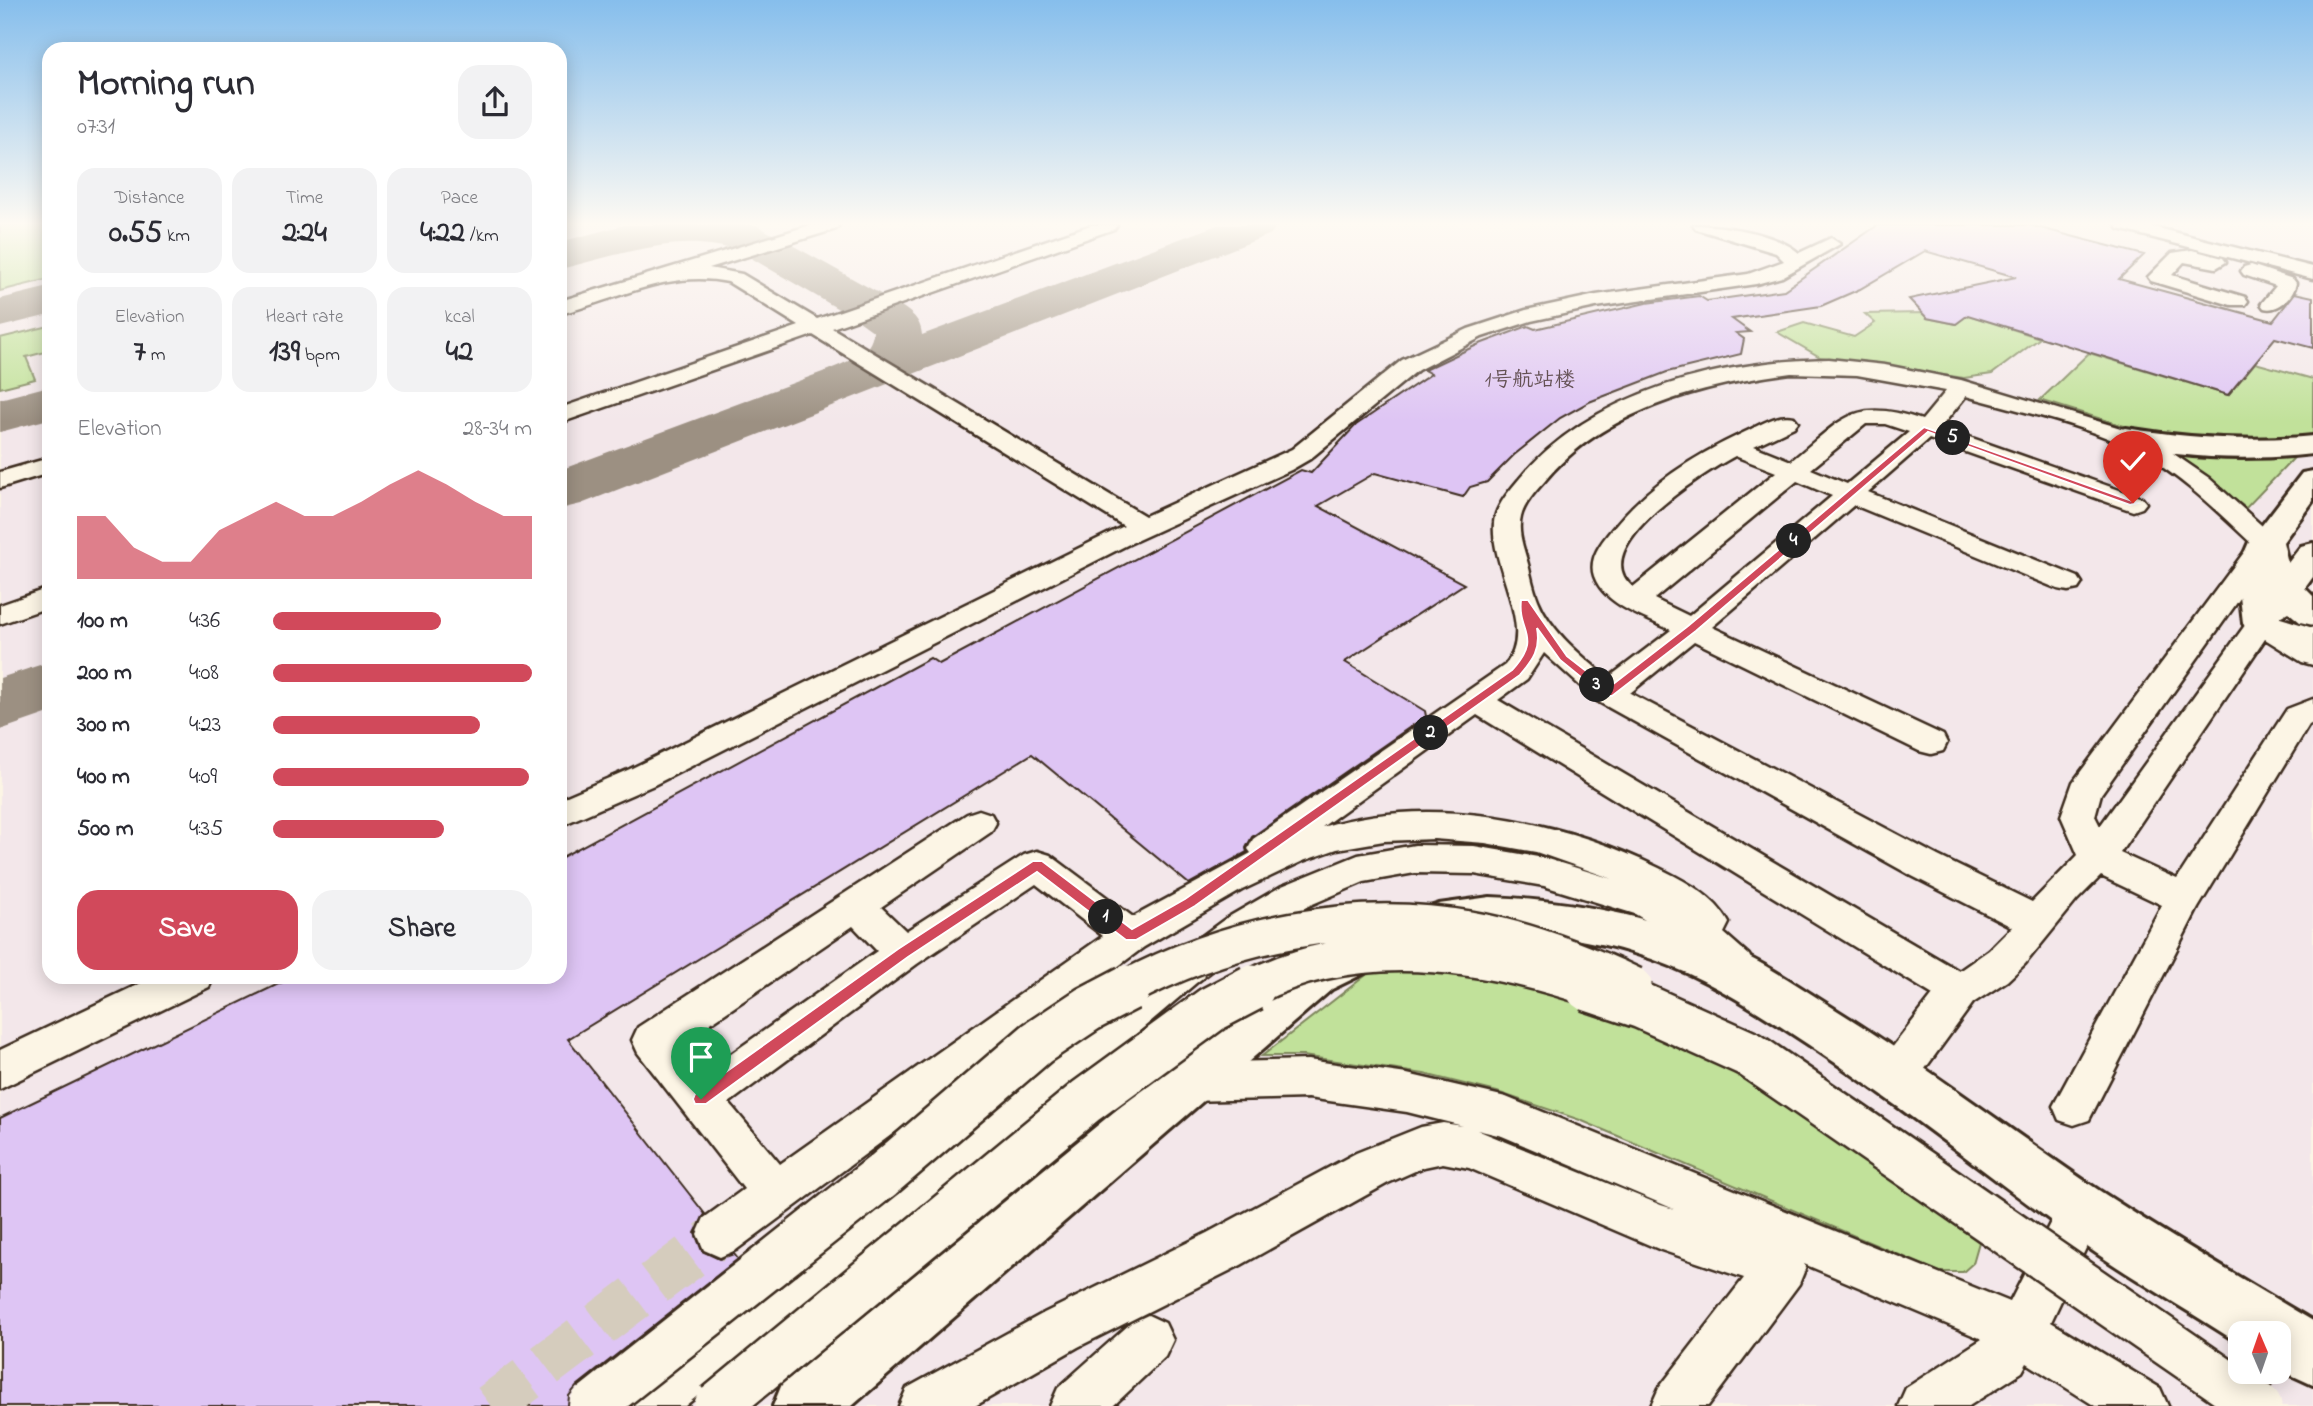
<!DOCTYPE html>
<html lang="en">
<head>
<meta charset="utf-8">
<style>
  :root { --surface:#fff; --page:#f2f2f3; --text:#2b2b33; --muted:#7c7c81; --accent:#d1495b }
  body { margin:0; font-family:"Indie Flower","LXGW WenKai TC",sans-serif; background:var(--page); color:var(--text); height:100vh; display:flex; flex-direction:column; font-size:26px; white-space:nowrap }
  * { box-sizing:border-box; margin:0 }
  p { font-size:23px; color:var(--muted) }
  .icon { flex:none; width:38px; height:38px; fill:none; stroke:currentColor; stroke-width:2; stroke-linecap:round; stroke-linejoin:round }
  .map { position:relative; flex:1; overflow:hidden }
  .drawer { position:absolute; left:42px; top:42px; width:525px; height:942px; display:flex; flex-direction:column; background:var(--surface); border-radius:21px; box-shadow:0 4px 18px #0003 }
  .drawer>* { flex:none }
  .needle { width:46px; rotate:358deg }
  .tools { position:absolute; left:2228px; top:1321px; display:grid; gap:14px }
  .tools a { display:grid; place-items:center; width:63px; height:63px; border-radius:14px; background:var(--surface); box-shadow:0 4px 18px #0003; font-size:35px }
  .pin { position:absolute; display:grid; place-items:center; width:60px; height:60px; color:#fff; margin:-72px -30px; border-radius:50% 50% 50% 0; rotate:-45deg; box-shadow:0 0 7px #0007 }
  .pin .icon { rotate:45deg }
  .km { position:absolute; width:35px; height:35px; margin:-18px; border-radius:50%; background:#222; color:#fff; font-size:19px; line-height:35px; text-align:center }
  .round { display:grid; place-items:center; flex:none; width:74px; height:74px; border-radius:21px; background:var(--page) }
  .summary { display:flex; align-items:center; justify-content:space-between; height:119px; padding:0 35px }
  h1 { font-size:38px; font-weight:800; line-height:52px }
  .figures { display:grid; grid-template-columns:repeat(3,1fr); gap:10px; height:119px; padding:7px 35px }
  .figures div { display:grid; align-content:center; border-radius:18px; background:var(--page); text-align:center }
  .figures b { font-size:30px; font-weight:800 }
  .figures small { font-size:19px; font-weight:400 }
  .figures p { font-size:19px }
  .chart { height:196px; padding:14px 35px }
  .chart p { display:flex; justify-content:space-between }
  .chart svg { width:100%; height:126px; margin-top:7px; fill:var(--accent); opacity:.7 }
  .primary-button { display:flex; gap:14px; margin-top:auto; padding:14px 35px }
  .primary-button a { flex:1; height:80px; border-radius:21px; background:var(--accent); color:#fff; font-size:28px; font-weight:800; line-height:80px; text-align:center }
  .primary-button a+a { background:var(--page); color:var(--text) }
  ul { padding:0 35px; list-style:none; font-size:23px }
  li { display:grid; grid-template-columns:112px 84px 1fr; align-items:center; height:52px }
  li i { height:18px; border-radius:9px; background:var(--accent) }
  .map>svg:first-child { display:block }
  .built { fill:#f3e7ea; fill-rule:evenodd }
  .green { fill:#c1e19a; stroke:#7e865c; stroke-width:2 }
  .lines { fill:none; stroke-linecap:round; stroke-linejoin:round }
  .taxiway { fill:#9c9082; fill-rule:evenodd }
  .building { fill:#dec5f4; stroke:#3b2a1e; stroke-width:2 }
  .minor-tunnel { stroke:#d5ccbd; stroke-width:45; stroke-dasharray:45 23; stroke-linecap:butt }
  .minor-casing { stroke:#3b2a1e; stroke-width:5 }
  .major-casing { stroke:#3b2a1e; stroke-width:6 }
  .highway-casing { stroke:#3b2a1e; stroke-width:6 }
  .minor { fill:#fcf5e5; fill-rule:evenodd }
  .major { fill:#fcf5e5; fill-rule:evenodd }
  .highway { fill:#fcf5e5; fill-rule:evenodd }
  .minor-bridge-far1-casing { stroke:#3b2a1e; stroke-width:40; stroke-linecap:butt }
  .minor-bridge-casing { stroke:#3b2a1e; stroke-width:50; stroke-linecap:butt }
  .minor-bridge-far1 { stroke:#fcf5e5; stroke-width:35 }
  .minor-bridge { stroke:#fcf5e5; stroke-width:45 }
  .route { fill:#d1495b; stroke:#fff; stroke-width:2 }
  .labels { text-anchor:middle; dominant-baseline:central; stroke-width:5; stroke-linejoin:round; paint-order:stroke }
  .far-number-label { font-size:21px; fill:#645154 }
</style>
</head>
<body>
<div class="map">
<svg width="2313" height="1406" viewBox="0 0 2313 1406">
  <rect width="100%" height="100%" fill="#fcf5e5"/>
  <filter id="ink" filterUnits="userSpaceOnUse"><feTurbulence type="fractalNoise" baseFrequency=".0143" numOctaves="2"/><feDisplacementMap in="SourceGraphic" scale="14" xChannelSelector="R" yChannelSelector="G"/><feConvolveMatrix kernelMatrix="1 2 1 2 8 2 1 2 1" color-interpolation-filters="sRGB"/></filter>
  <g filter="url(#ink)">
    <path class="built" d="M0,225H49V976H560V225H2313V1406H0ZM2240,1334H2278V1372H2240Z"/>
    <path class="green" d="M0,225H49V279L0,291Z
      M1922,313L1927,318L1956,324L1968,315L2040,338L1992,374L1964,378L1820,357L1777,332L1804,323L1854,337L1875,323L1865,314Z
      M49,326V351L26,357L35,379L0,388V338Z
      M2089,353L2228,395L2255,363L2313,379V438L2246,508L2172,452L2127,427L2040,400Z
      M1444,969L1576,996L1660,1033L1732,1072L1824,1133L1979,1242L1973,1263L1963,1272H1940L1580,1120L1497,1092L1424,1074L1303,1056H1262L1370,972Z"/>
    <g class="lines">
      <path class="taxiway" d="M624,225H756L893,301C907,310 921,317 922,335L1217,225H1277L1271,234L581,504L560,509V470L828,370C846,362 873,354 873,331L859,321L739,251C678,232 619,255 560,269V242Z
        M49,287V315L0,327V299Z
        M49,386V419L0,432V399Z
        M49,662V713L0,730V678Z"/>
    </g>
    <path class="building" d="M1878,225H2029L2144,255L2119,279L2273,321L2295,293L2313,297V348L2275,338L2228,395L1968,315L1956,324L1927,318L1909,299L2016,277L1925,251L1860,289L1821,306L1732,319L1750,332L1736,333L1744,339L1741,354L1667,372L1589,402L1560,418L1514,455L1487,482L1470,487L1463,497L1375,473L1318,506L1464,584L1345,662L1425,711L1426,716L1252,837L1246,848L1247,852L1189,884L1032,754L568,1039L705,1214L695,1233L702,1251L719,1259L734,1254L738,1259L577,1386L569,1396L568,1406H0V1118L295,976H560V858L930,658L939,664L1301,470L1311,473L1356,425L1431,374L1424,370L1477,345L1528,326L1535,329L1646,303L1699,296L1707,301L1784,290Z"/>
    <g class="lines">
      <path class="minor-tunnel" d="M491,1406L720,1234"/>
      <defs>
        <path id="minor" d="M811,225H839L836,229L709,268L742,274L817,319L1091,225H1117L1114,229L832,328L1145,516L1292,449L1402,360L1468,329L1526,310L1596,295L1748,274L1784,261L1776,253L1696,229L1693,225C1723,225 1776,233 1799,253L1831,238L1840,244L1782,277L1756,284L1596,307L1531,321L1482,337L1418,370L1310,459L1291,470L1129,544L654,785L560,826V799L630,769L1124,526L813,335L560,423V408L799,326L728,282C670,269 615,300 560,314V301Z
          M2116,225H2146L2313,267V279L2119,229Z
          M2192,250L2223,258L2226,262L2216,268L2184,262L2172,275L2245,297L2248,301L2245,305H2231L2151,281L2148,277L2172,253Z
          M2251,265L2293,279L2296,283C2294,296 2279,312 2264,308L2261,304L2276,286L2244,275L2241,271L2244,267Z
          M1829,359L1885,365L1961,380L2134,432L2171,452L2209,478L2280,542L2101,794L2095,816L2100,826L2251,617C2273,611 2294,630 2313,642V665L2302,662L2265,639L2120,853L2177,879L2287,709L2313,699V723L2309,725L2198,908L2089,1120L2074,1125L2059,1120L2053,1106L2162,905L2101,876L2077,900L2025,964L2007,981L1973,1003L1911,1088L1896,1094L1881,1088L1875,1075L1881,1062L1933,995L1477,715L1322,827C1429,794 1560,819 1659,868C1685,881 1715,896 1729,923L1724,933L1749,955L1754,966L1749,977L1735,982L1721,977L1683,943L1635,914L1544,886L1474,874L1415,873L1364,882L1308,906L1251,941L1196,983L964,1180L685,1406H619L627,1388L932,1150L1168,961L1225,919L1282,886L1358,855L1415,845L1474,846L1544,858L1613,879L1536,852L1485,843L1434,839L1384,841L1337,849L1303,861L1242,890L1144,947L736,1250L720,1257L704,1250L697,1234L704,1218L744,1189L638,1053L632,1040L638,1027L967,814L979,810L991,814L996,823L991,832L881,907L906,931L1024,855L1037,851L1050,855L1133,917L1251,853L1248,849L1253,839L1505,665C1537,629 1490,568 1494,523C1495,507 1510,490 1520,478C1593,391 1720,361 1829,359ZM1791,373L1857,375L1946,391L1922,420C1853,396 1842,420 1791,461L1754,446L1794,427L1798,422L1794,417C1777,413 1760,425 1745,432C1694,456 1649,484 1613,528C1602,541 1588,558 1594,576C1604,605 1646,618 1671,630L1608,678C1582,656 1551,632 1538,600C1533,588 1531,576 1528,564C1524,549 1517,533 1521,517C1524,504 1535,492 1544,482C1602,410 1704,384 1791,373ZM1966,396C2019,411 2085,425 2134,450C2178,473 2215,509 2251,543L2073,782L2061,816L2078,855L2032,902L1938,856L1630,693L1694,641L1919,751L1931,754L1943,751L1947,743L1943,735L1712,627L1854,505L2058,589L2068,591L2078,589L2082,583L2078,577L1868,492L1929,439L2124,508L2133,511L2142,508L2146,503L2142,498L1941,427ZM1866,424H1885L1909,432L1847,484L1811,469ZM1735,456L1776,472L1633,587C1583,548 1705,472 1735,456ZM1797,481L1832,496L1689,616L1654,599ZM1544,653L1597,701L1912,876L2012,927L1989,950L1959,971L1498,700L1527,679ZM1036,884L1103,936L780,1164L729,1103L917,964ZM853,926L877,951L704,1073L680,1044Z
          M49,458V473L0,488V472Z
          M49,588V607L0,624V605Z
          M156,976H214L209,987L0,1089V1050Z
          M1308,1060L1407,1074L1506,1097L2010,1302L2065,1194L2081,1188L2097,1194L2104,1210L2051,1322L2160,1388L2168,1406H2095L2027,1363L2022,1372L1969,1406H1898L1906,1388L1982,1339L1804,1264L1806,1267L1799,1284L1708,1406H1651L1659,1388L1744,1278L1661,1250L1469,1168L1443,1163L1424,1167L1388,1183L1241,1265L1078,1347L975,1406H899L907,1388L1044,1313L1207,1233L1356,1153L1421,1127L1443,1123L1463,1126L1407,1112L1308,1098L1188,1101L1173,1095L1167,1082L1173,1069L1188,1063ZM1477,1130L1502,1136L1674,1209L1661,1205Z
          M1148,1315L1165,1323L1173,1340L1165,1357L1113,1406H1050L1058,1388L1131,1323Z"/>
        <path id="major" d="M2126,428C2188,438 2250,442 2313,436V454C2248,461 2179,459 2116,443L2111,437L2116,431Z
          M2313,471V501L2283,542L2288,563L2301,546L2313,543V577L2305,588L2313,596V625L2300,622L2288,612L2278,618L2279,623L2274,631L2261,634L2248,631L2243,623L2237,570L2249,542L2302,473Z"/>
        <path id="highway" d="M2261,612L2313,628V653L2248,631L2243,623L2248,615Z
          M1490,897C1573,900 1650,916 1727,947C1766,963 1802,989 1838,1011C1928,1067 2012,1132 2100,1191C2169,1236 2242,1279 2313,1321V1385L2278,1369V1334H2240V1344C2180,1305 2115,1269 2058,1226C1975,1165 1895,1102 1809,1045C1759,1012 1709,979 1652,959C1602,941 1543,931 1490,933C1466,934 1446,943 1423,935L1416,922L1423,909L1439,904Z
          M1348,940L1365,945L1372,959L1365,973L1332,989L852,1406H773L782,1384L1298,961Z"/>
      </defs>
      <use href="#minor" class="minor-casing"/>
      <use href="#major" class="major-casing"/>
      <use href="#highway" class="highway-casing"/>
      <use href="#minor" class="minor"/>
      <use href="#major" class="major"/>
      <use href="#highway" class="highway"/>
      <defs>
        <path id="minor-bridge-far1" d="M1125,989C1227,934 1354,908 1469,929C1527,939 1581,960 1634,985
          M1249,989C1356,932 1483,952 1593,989"/>
        <path id="minor-bridge" d="M1588,988L1642,1006L1749,1054L2259,1406
          M592,1406L882,1176L1037,1043L1088,1009L1128,988
          M717,1406L1086,1101L1212,1009L1252,988"/>
      </defs>
      <use href="#minor-bridge-far1" class="minor-bridge-far1-casing"/>
      <use href="#minor-bridge" class="minor-bridge-casing"/>
      <use href="#minor-bridge-far1" class="minor-bridge-far1"/>
      <use href="#minor-bridge" class="minor-bridge"/>
    </g>
  </g>
  <linearGradient id="sky" x2="0" y2="1"><stop stop-color="#86beec"/><stop offset="0.53" stop-color="#fefaf3"/><stop offset="1" stop-color="#fefaf3" stop-opacity="0"/></linearGradient>
  <rect width="2313" height="422" fill="url(#sky)"/>
  <path class="route" d="M1924,427L2138,503L2130,505L1928,432L1696,631L1612,696H1604L1560,660L1537,628C1541,649 1533,660 1520,675L1195,906L1136,940H1126L1037,872L908,957L706,1104H695L693,1099L695,1094L898,949L1033,861H1042L1132,929L1185,899L1512,670C1543,636 1517,632 1521,600H1528L1567,656L1608,688L1688,626Z"/>
  <g class="labels">
    <g class="far-number-label">
      <text x="1530" y="381">1号航站楼</text>
    </g>
  </g>
</svg>
<div class="tools">
<a><svg class="needle" viewBox="-14 -14 28 28"><path d="M0-13l5 13h-10z" fill="#e53935"/><path d="M0 13l5-13h-10z" fill="#7c7c81"/></svg></a>
</div>
<div class="pin" style="left:701px;top:1099px;background:#1e9e55"><svg class="icon" aria-label="arrive" viewBox="0 0 24 24"><path d="M6 21V4h12l-3 4 3 4H6"/></svg></div>
<div class="pin" style="left:2133px;top:503px;background:#d93025"><svg class="icon" aria-label="check" viewBox="0 0 24 24"><path d="M5 12l5 5 9-10"/></svg></div>
<b class="km" style="left:1106px;top:917px">1</b>
<b class="km" style="left:1431px;top:733px">2</b>
<b class="km" style="left:1597px;top:685px">3</b>
<b class="km" style="left:1794px;top:541px">4</b>
<b class="km" style="left:1953px;top:438px">5</b>
<section class="drawer">
<div class="summary"><div><h1>Morning run</h1><p>07:31</p></div><a class="round"><svg class="icon" aria-label="share" viewBox="0 0 24 24"><path d="M12 15V3M7 8l5-5 5 5M5 13v7h14v-7"/></svg></a></div>
<div class="figures">
<div><p>Distance</p><b>0.55<small> km</small></b></div>
<div><p>Time</p><b>2:24</b></div>
<div><p>Pace</p><b>4:22<small> /km</small></b></div>
</div>
<div class="figures">
<div><p>Elevation</p><b>7<small> m</small></b></div>
<div><p>Heart rate</p><b>139<small> bpm</small></b></div>
<div><p>kcal</p><b>42</b></div>
</div>
<div class="chart"><p><span>Elevation</span>28–34 m</p>
<svg viewBox="0 0 160 44" preserveAspectRatio="none"><path d="M0 44V22L10 22L20 33L30 38L40 38L50 27L60 22L70 17L80 22L90 22L100 17L110 11L120 6L130 11L140 17L150 22L160 22V44z"/></svg>
</div>
<ul>
<li><b>100 m</b>4:36<i style="width:65%"></i></li>
<li><b>200 m</b>4:08<i style="width:100%"></i></li>
<li><b>300 m</b>4:23<i style="width:80%"></i></li>
<li><b>400 m</b>4:09<i style="width:99%"></i></li>
<li><b>500 m</b>4:35<i style="width:66%"></i></li>
</ul>
<div class="primary-button"><a>Save</a><a>Share</a></div>
</section>
</div>
</body>
</html>
